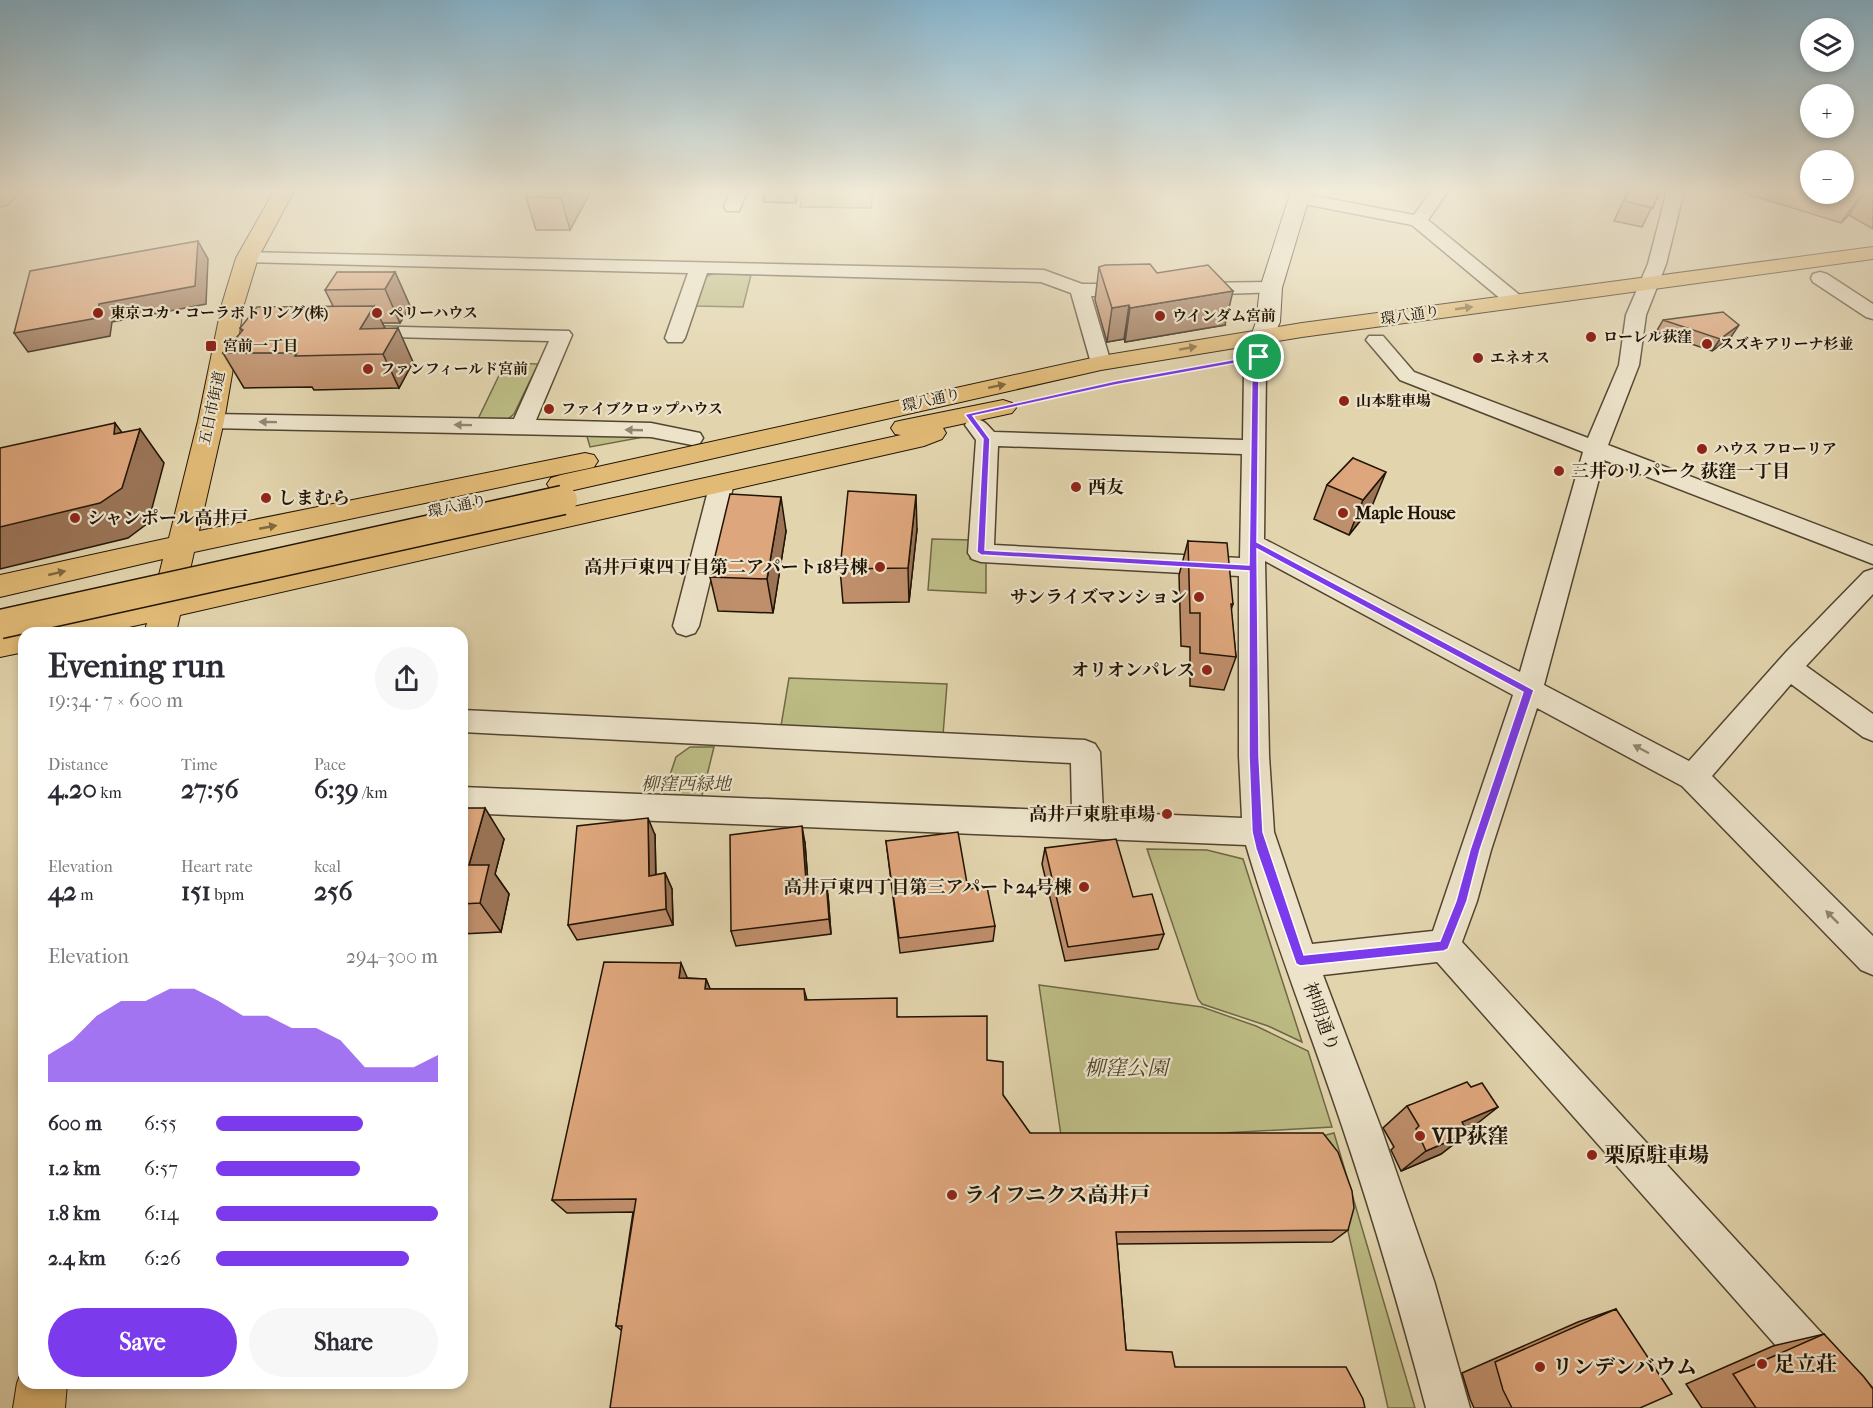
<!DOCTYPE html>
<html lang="en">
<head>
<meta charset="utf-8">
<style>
  :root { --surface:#fff; --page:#f7f7f7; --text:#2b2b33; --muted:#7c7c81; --accent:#7c3aed }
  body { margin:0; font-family:"IM FELL French Canon","Noto Serif JP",serif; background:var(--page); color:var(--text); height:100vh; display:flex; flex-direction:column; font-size:22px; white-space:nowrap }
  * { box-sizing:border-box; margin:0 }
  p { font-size:20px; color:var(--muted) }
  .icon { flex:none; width:33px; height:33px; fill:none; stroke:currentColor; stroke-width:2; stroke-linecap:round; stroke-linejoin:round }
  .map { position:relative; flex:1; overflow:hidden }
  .side { position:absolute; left:18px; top:627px; width:450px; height:762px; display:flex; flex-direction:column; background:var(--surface); border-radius:18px; box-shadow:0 3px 9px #0003 }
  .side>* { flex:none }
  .buttons { position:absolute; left:1800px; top:18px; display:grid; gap:12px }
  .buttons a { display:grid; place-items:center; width:54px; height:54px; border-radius:50%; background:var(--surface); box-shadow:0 3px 9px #0003; font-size:30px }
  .pin { position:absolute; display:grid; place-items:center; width:51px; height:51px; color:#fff; margin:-26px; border:3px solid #fff; border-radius:50%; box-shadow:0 2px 6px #0007 }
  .round { display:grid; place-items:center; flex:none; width:63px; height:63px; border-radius:32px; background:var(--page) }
  .headline { display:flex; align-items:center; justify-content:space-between; height:102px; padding:0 30px }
  h1 { font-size:33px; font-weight:700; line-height:45px }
  .figures { display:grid; grid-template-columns:repeat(3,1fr); gap:9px; height:102px; padding:6px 30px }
  .figures div { display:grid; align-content:center }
  .figures b { font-size:26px; font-weight:700 }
  .figures small { font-size:16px; font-weight:400 }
  .figures p { font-size:16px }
  .chart { height:168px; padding:12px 30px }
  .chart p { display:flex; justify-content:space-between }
  .chart svg { width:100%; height:108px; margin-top:6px; fill:var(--accent); opacity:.7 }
  .primary-button { display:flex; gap:12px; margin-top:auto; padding:12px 30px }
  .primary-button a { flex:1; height:69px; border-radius:36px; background:var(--accent); color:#fff; font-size:24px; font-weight:700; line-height:69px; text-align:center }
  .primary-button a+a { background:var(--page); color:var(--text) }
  ul { padding:0 30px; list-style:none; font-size:20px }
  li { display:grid; grid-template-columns:96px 72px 1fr; align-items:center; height:45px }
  li i { height:15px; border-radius:8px; background:var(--accent) }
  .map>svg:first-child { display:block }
  .green { fill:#bcbb84; stroke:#6e6844; stroke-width:1.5 }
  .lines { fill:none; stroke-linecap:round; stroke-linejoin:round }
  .street-casing { stroke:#51442f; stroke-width:3 }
  .secondary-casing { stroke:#211405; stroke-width:2 }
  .primary-casing { stroke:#211405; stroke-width:2 }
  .street { fill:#ece3ca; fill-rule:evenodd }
  .secondary { fill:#ece3ca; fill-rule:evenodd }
  .primary { fill:#e1ba76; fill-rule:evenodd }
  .primary-bridge-casing { stroke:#211405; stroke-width:31; stroke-linecap:butt }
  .primary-bridge { stroke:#e1ba76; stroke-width:28 }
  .wall { fill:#bf8f6b; stroke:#211405; stroke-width:1.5 }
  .shaded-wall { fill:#9b7457; stroke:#211405; stroke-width:1.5 }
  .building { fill:#dea67c; stroke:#211405; stroke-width:1.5 }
  .oneway { fill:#81673e }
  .oneway2 { fill:#918671 }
  .route { fill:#7c3aed; stroke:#fff; stroke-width:1.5; fill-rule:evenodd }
  .poi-dot { fill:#8f2418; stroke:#ece3ca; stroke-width:2 }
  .labels { text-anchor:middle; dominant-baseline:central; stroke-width:4.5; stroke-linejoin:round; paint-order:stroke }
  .far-poi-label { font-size:15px; font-weight:bold; fill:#211405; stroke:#ece3ca; text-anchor:start }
  .far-street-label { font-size:15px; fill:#211405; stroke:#ece3ca }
  .poi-label { font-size:18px; font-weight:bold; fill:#211405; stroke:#ece3ca; text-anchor:start }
  .park-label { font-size:18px; font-style:italic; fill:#50462b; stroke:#ece3ca }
  .street-label { font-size:18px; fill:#211405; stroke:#ece3ca }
  .near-park-label { font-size:21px; font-style:italic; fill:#50462b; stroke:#ece3ca }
  .near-poi-label { font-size:21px; font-weight:bold; fill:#211405; stroke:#ece3ca; text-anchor:start }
</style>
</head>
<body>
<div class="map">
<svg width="1873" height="1408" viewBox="0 0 1873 1408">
  <rect width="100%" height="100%" fill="#e2d4ad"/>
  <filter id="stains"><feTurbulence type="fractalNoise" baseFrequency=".00333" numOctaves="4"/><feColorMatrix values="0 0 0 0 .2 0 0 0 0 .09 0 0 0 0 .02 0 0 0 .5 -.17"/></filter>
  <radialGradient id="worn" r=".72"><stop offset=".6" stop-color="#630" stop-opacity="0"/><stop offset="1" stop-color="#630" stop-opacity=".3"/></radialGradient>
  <path class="green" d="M804,191H873L871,208L800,207Z
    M714,273L751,275L743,307L694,306L705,277Z
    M505,363L538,364L514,414L508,419H478Z
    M586,433L644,435V437L590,447Z
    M932,539L971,540L970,559H986V593L928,590Z
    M789,678L947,684L943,735L780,732Z
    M690,747H714L699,808L677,806L664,793L676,757Z
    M1147,849L1207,850L1243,859L1302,1042L1268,1026L1202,1004L1198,999Z
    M1039,985L1202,1007L1256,1026L1308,1051L1332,1127L1062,1142Z
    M1334,1133L1415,1408H1388L1345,1218L1318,1137Z"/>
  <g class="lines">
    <defs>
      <path id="street" d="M730,191H747L739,211H727L724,207Z
        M1431,191H1448L1428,220L1522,297L1525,301L1522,305H1508L1412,225L1299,203L1293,202L1290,198L1293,194L1299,193L1414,215Z
        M1667,191H1684L1666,264L1646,315L1639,365L1608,445L1873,546V564L1604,460L1544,685L1689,761L1787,651L1864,572L1873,569V594L1806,666L1873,714V741L1863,737L1791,684L1712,776L1873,936V975L1861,970L1682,786L1537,708L1491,850L1477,901L1462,942L1873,1389V1408H1831L1437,962L1323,975L1381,1128L1434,1281L1470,1408H1426C1401,1314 1374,1221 1343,1129C1311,1033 1274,941 1246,845L462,813V787L1072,811L1071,763L462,732V710L1085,740L1095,744L1100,752L1103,812L1242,818L1239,756V576L981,562L972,559L968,553L976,440L965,425L968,420C982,417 985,422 994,432L1243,440L1244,370L1253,336L1256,332H1270L1273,336L1266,370L1264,539L1520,672L1583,452L1400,380L1366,340L1369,336H1383L1414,372L1588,438L1619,365L1626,315L1648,264ZM998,446L1242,454L1240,558L994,545ZM1265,561L1513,695L1433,931L1312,944L1274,832L1269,756Z
        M247,252L1044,270L1082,284H1136L1143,286L1146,290L1143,294L1136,296H1091L1111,363L1108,367L1101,369L1094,367L1091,363L1071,293L1041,282L707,273L685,338L682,342H668L665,338L688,273L240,262L238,258L240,254Z
        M1820,272L1827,274L1873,304V319L1866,317L1813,282L1811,278L1813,274Z
        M1271,282L1278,284L1281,288L1278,292L1194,295L1187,293L1184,289L1187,285L1194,283Z
        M360,326L569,331L572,335L536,420L651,423L700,433L703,438L700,443L692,445L651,437L211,428L203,426L200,421L203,416L211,414L514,419L549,341L353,336L350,332L353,328Z
        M722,475L730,478L734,483L699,626L695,633L686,636L677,633L673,626L710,483L714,478Z"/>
      <path id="secondary" d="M1291,191H1311L1282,288L1280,322L1271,341L1263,343L1255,341L1251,336L1256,322L1260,288Z"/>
      <path id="primary" d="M0,191H21L7,205L0,207Z
        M274,191H294L258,258L244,304L224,421L199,531L585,453L594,455L598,461L594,467L585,469L194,552L185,592L901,435L895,434L891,428L895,422L904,420L1003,400L1012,403L1016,408L1012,413L943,428L946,433L942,439L924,446L180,615L176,633H144L147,623L102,633H36L41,625L52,622L153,599L163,559L0,597V575L169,538L198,421L222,304L236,258Z
        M1873,247V259L1302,337L1101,370L561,493L551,490L547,484L551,478L561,475L1101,356L1302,323Z
        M24,628L36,633H24V652L0,657V633Z
        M24,1365V1383H67L65,1408H13L17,1383Z"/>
    </defs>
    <use href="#street" class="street-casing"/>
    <use href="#secondary" class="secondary-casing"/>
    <use href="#primary" class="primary-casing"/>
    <use href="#street" class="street"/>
    <use href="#secondary" class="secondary"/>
    <use href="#primary" class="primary"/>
    <defs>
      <path id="primary-bridge" d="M0,624L563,500"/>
    </defs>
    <use href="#primary-bridge" class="primary-bridge-casing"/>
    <use href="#primary-bridge" class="primary-bridge"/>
  </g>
  <path class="wall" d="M529,191H591L570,230H536L526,197Z
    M763,191H799L796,203L764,202Z
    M1628,191H1661L1657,199H1656L1642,227L1614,221Z
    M1745,191H1810V194H1844V191H1873V229L1849,215L1841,223L1744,193Z
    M1099,267L1157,273L1225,325L1125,342L1124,339L1107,342L1095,300Z
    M395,272L410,306L400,323H382L385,328L413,362L399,388L314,390L312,387L244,388L223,353L242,332L240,328L333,306L325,290Z
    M1663,320L1731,337L1712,351L1656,332Z
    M1353,458L1372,506L1349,535L1314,519L1327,485Z
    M917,529L909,602L843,603L840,569Z
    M786,531L773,613L718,611L710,577Z
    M1188,541L1233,604L1231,610L1236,657L1224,690L1190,686V647L1181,646L1179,575Z
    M462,808L504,839L495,874L509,894L501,932L462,934Z
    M655,835L656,875L665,873L672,889L673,925L577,940L568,925Z
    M886,841L968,889L995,926L993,941L900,953Z
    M805,843L808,882L828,895L831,934L736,946L731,931Z
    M1045,848L1133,897L1164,934L1158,949L1065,961L1042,864Z
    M688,978L706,979L710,989H804L807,1000L899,1017L987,1060L1003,1095L1030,1133L1348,1230L1332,1242L1117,1244L1126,1350L1175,1367L1363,1399L621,1330L616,1326L633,1212L567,1213L552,1200Z
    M1471,1087L1498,1107L1467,1130L1468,1133L1441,1154L1401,1171L1391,1150L1394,1147L1383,1128L1407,1106Z
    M1616,1309L1640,1408H1474L1470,1399L1462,1373L1578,1322Z
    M1824,1334L1873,1408H1702L1686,1384L1773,1346Z"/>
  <path class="shaded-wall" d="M564,191H591L570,230L561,198Z
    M795,191H799L796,203Z
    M1863,191H1865L1849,215L1841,223Z
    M198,241L208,259L206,304L112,322L110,336L28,352L14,333L99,304Z
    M395,272L410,306L400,323L385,289Z
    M1233,291L1225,325L1125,342L1130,308Z
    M1129,305L1124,339L1107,342L1112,308Z
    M374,306L390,339L360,329Z
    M1739,325L1731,337L1712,351L1720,339Z
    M398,328L413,362L399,388L383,354Z
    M115,423L134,449L140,429L164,463L148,523L128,538L0,569V527L114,434Z
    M1386,472L1372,506L1349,535L1363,500Z
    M916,495L917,529L909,602L908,568Z
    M781,497L786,531L773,613L767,579Z
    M462,730L464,734L462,740Z
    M485,808L504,839L495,874L509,894L501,932L480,903L469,865Z
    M648,818L655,835L656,892L649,876Z
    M802,826L805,843L809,898L806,882Z
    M665,873L672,889L673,925L666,909Z
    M826,880L828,895L831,934L829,919Z
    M681,963L689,982L679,978Z
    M706,979L714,998L705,989Z
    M1498,1107L1469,1130L1435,1143L1462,1122Z
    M1468,1133L1441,1154L1401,1171L1426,1151Z"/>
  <path class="building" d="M529,191H564L561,198L526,197Z
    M1629,191H1659L1653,208L1624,201Z
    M198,241L195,286L99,304L97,318L14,333L30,271Z
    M1150,264L1157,273L1208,265L1233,291L1130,308L1129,305L1112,308L1099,267L1105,265Z
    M337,272H395L385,289L325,290Z
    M374,306L360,329L398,328L383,354L295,356L297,353H223L243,330L240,328L257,307Z
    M1723,312L1739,325L1720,339L1663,320Z
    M115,423L114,434L140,429L122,488L100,503L0,527V448Z
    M1353,458L1386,472L1363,500L1327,485Z
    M848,491L916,495L908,568L840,569Z
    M730,494L781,497L767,579L710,577Z
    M1188,541L1227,543L1233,604H1231L1236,657L1200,653V613H1190Z
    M462,808H485L469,865H489L480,903L462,904Z
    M648,818L649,876L665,873L666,909L568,925L577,826Z
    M802,826L806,882L826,880L829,919L731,931L730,835Z
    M958,832L968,889L987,887L995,926L899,938L886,841Z
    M1116,839L1133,897L1152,894L1164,934L1068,947L1045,848Z
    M604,962L681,963L679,978L706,979L705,989H804L805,1000L897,998V1017L987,1016V1060L1003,1062V1095L1030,1133H1323L1338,1152L1352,1191L1354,1208L1348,1230L1116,1232L1126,1350L1172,1352L1175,1367H1346L1363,1399L1365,1408H610L622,1326H616L636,1199L552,1200Z
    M1467,1082L1471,1087L1482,1083L1498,1107L1462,1122L1468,1133L1426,1151L1416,1129L1419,1126L1407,1106Z
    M1616,1309L1672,1394L1640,1408H1512L1503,1390L1495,1362Z
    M1824,1334L1864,1377L1873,1389V1408H1756L1733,1374Z"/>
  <defs><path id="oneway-solid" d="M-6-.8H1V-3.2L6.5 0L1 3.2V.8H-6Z" transform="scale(1.5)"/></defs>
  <g class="oneway">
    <use href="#oneway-solid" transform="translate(1464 308) rotate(-8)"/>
    <use href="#oneway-solid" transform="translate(1188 348) rotate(-10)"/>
    <use href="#oneway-solid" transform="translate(997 386) rotate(-12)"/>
    <use href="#oneway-solid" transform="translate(268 527) rotate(-11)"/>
    <use href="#oneway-solid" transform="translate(57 573) rotate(-13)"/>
  </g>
  <g class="oneway2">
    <use href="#oneway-solid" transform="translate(268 422) rotate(-179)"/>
    <use href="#oneway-solid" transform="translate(463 425) rotate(-179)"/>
    <use href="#oneway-solid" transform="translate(634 430) rotate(-178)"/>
    <use href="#oneway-solid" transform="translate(1641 749) rotate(-152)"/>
    <use href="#oneway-solid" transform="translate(1832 917) rotate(-135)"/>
  </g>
  <linearGradient id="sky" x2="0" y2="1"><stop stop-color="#87b6d0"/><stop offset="0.49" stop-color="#f2ecda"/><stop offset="1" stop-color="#f2ecda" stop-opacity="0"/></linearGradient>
  <rect width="1873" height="389" fill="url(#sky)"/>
  <path class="route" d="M1259,355L1262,357L1259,370L1257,542L1534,690L1480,850L1467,901L1448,949L1444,951L1300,966L1296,964L1256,849L1252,832L1249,756V571L981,555L977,552L983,439L965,415L966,414L1115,381ZM1254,360L1252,370L1249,565L985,550L990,439L973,416L1115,385ZM1257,549L1523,692L1470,850L1456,901L1440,941L1304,955L1263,832L1259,756Z"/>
  <g class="poi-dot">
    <circle cx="98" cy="313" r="6"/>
    <circle cx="377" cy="313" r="6"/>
    <circle cx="1160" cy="316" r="6"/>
    <circle cx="1591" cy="337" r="6"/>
    <circle cx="1707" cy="344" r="6"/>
    <rect x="205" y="340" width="12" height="12" rx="3"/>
    <circle cx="1478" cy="358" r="6"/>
    <circle cx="368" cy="369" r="6"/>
    <circle cx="1344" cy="401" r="6"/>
    <circle cx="549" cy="409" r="6"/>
    <circle cx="1702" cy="449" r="6"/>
    <circle cx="1559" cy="471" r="6"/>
    <circle cx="1076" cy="487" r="6"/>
    <circle cx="266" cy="498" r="6"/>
    <circle cx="1343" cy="513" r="6"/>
    <circle cx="75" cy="518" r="6"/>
    <circle cx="880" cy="567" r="6"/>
    <circle cx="1199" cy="597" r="6"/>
    <circle cx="1207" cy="670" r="6"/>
    <circle cx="1167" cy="814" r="6"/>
    <circle cx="1084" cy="887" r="6"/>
    <circle cx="1420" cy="1136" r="6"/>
    <circle cx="1592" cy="1155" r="6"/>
    <circle cx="952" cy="1195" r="6"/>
    <circle cx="1762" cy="1364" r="6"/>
    <circle cx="1540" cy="1367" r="6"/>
  </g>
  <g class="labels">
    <g class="far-poi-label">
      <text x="110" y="313">東京コカ・コーラボトリング(株)</text>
      <text x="389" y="313">ペリーハウス</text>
      <text x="1172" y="316">ウインダム宮前</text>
      <text x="1603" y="337">ローレル荻窪</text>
      <text x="1719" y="344">スズキアリーナ杉並</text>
      <text x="223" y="346">宮前一丁目</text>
      <text x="1490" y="358">エネオス</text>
      <text x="380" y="369">ファンフィールド宮前</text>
      <text x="1356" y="401">山本駐車場</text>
      <text x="561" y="409">ファイブクロップハウス</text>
      <text x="1714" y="449">ハウス フローリア</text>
    </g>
    <g class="far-street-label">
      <text transform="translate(1410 315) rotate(-8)">環八通り</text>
      <text transform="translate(931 400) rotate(-13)">環八通り</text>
      <text transform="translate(212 408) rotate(-78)">五日市街道</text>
      <text transform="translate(457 506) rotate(-12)">環八通り</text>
    </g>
    <g class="poi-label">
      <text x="1571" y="471">三井のリパーク 荻窪一丁目</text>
      <text x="1088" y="487">西友</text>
      <text x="278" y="498">しまむら</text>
      <text x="1355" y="513">Maple House</text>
      <text x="87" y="518">シャンポール高井戸</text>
      <text x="868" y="567" text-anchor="end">高井戸東四丁目第二アパート18号棟</text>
      <text x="1187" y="597" text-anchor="end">サンライズマンション</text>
      <text x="1195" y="670" text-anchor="end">オリオンパレス</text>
      <text x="1155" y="814" text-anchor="end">高井戸東駐車場</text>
      <text x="1072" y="887" text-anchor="end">高井戸東四丁目第三アパート24号棟</text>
    </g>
    <g class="park-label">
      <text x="686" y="784">柳窪西緑地</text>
    </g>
    <g class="street-label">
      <text transform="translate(1321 1017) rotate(70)">神明通り</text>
    </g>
    <g class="near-park-label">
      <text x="1126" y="1068">柳窪公園</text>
    </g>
    <g class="near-poi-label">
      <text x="1432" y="1136">VIP荻窪</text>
      <text x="1604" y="1155">栗原駐車場</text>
      <text x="964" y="1195">ライフニクス高井戸</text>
      <text x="1774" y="1364">足立荘</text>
      <text x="1552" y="1367">リンデンバウム</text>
    </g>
  </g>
  <rect width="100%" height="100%" filter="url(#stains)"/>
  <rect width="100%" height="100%" fill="url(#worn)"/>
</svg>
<div class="buttons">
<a><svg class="icon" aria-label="layers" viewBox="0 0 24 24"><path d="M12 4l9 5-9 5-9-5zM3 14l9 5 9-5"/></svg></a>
<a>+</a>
<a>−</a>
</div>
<div class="pin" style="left:1259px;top:357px;background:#1e9e55"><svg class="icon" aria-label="arrive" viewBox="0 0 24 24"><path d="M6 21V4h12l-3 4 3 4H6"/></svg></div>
<section class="side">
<div class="headline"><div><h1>Evening run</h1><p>19:34 · 7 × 600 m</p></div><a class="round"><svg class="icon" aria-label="share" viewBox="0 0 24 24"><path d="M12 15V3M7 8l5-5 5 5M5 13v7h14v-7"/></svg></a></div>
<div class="figures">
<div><p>Distance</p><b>4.20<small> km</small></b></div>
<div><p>Time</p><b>27:56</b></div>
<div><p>Pace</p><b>6:39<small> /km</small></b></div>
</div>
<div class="figures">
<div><p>Elevation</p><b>42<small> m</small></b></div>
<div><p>Heart rate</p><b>151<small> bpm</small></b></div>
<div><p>kcal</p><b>256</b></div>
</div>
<div class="chart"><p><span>Elevation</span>294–300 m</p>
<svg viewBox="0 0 160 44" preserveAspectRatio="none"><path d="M0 44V33L10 27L20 17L30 11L40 11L50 6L60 6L70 11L80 17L90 17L100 22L110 22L120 27L130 38L140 38L150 38L160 33V44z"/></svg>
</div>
<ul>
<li><b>600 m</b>6:55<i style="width:66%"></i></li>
<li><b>1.2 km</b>6:57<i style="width:65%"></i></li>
<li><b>1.8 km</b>6:14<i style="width:100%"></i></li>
<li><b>2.4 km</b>6:26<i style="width:87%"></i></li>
</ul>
<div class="primary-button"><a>Save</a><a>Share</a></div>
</section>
</div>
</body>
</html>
